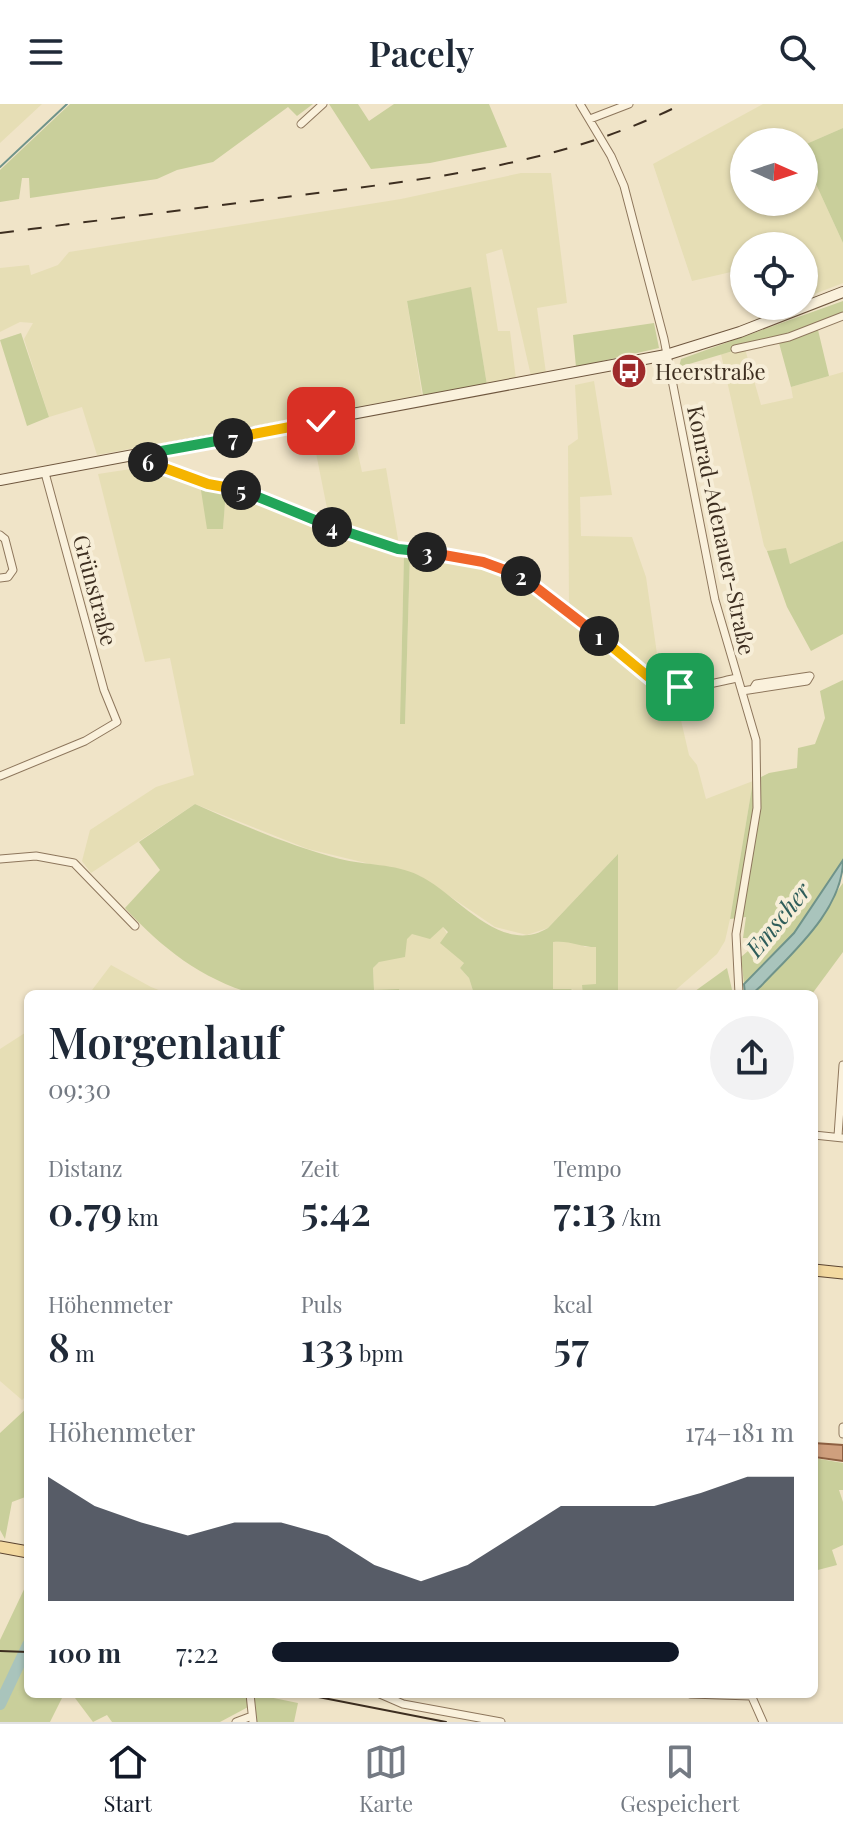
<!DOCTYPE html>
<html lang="de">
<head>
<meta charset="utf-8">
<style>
  :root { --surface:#fff; --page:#f2f2f3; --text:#1f2937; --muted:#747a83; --line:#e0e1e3; --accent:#111827 }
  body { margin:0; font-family:"Playfair Display",serif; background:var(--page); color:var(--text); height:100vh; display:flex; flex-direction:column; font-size:30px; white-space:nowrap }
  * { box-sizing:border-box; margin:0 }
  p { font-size:26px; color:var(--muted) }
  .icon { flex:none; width:44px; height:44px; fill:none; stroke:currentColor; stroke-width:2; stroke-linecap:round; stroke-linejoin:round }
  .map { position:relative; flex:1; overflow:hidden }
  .drawer { position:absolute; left:24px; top:886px; width:794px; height:708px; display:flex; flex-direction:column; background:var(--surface); border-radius:12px; box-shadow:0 2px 6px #0004 }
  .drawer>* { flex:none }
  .needle { width:52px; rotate:93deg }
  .buttons { position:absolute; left:730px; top:24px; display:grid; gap:16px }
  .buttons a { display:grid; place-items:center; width:88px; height:88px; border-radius:50%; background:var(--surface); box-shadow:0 2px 6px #0004; font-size:40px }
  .pin { position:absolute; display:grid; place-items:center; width:68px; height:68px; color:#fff; margin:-34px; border-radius:16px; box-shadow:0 4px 12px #0006 }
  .km { position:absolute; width:40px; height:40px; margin:-20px; border-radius:50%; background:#222; color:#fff; font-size:22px; line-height:40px; text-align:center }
  .round { display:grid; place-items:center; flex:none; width:84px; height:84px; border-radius:42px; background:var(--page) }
  .summary { display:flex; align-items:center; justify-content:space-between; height:136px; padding:0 24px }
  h1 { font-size:44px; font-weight:600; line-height:60px }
  .figures { display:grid; grid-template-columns:repeat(3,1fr); gap:12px; height:136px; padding:8px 24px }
  .figures div { display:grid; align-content:center }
  .figures b { font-size:40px; font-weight:600 }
  .figures small { font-size:22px; font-weight:400 }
  .figures p { font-size:22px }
  .chart { height:224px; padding:16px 24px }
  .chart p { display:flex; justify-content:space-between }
  .chart svg { width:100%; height:144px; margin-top:8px; fill:var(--accent); opacity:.7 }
  ul { padding:0 24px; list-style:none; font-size:26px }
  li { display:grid; grid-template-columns:128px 96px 1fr; align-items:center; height:60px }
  li i { height:20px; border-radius:10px; background:var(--accent) }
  header { display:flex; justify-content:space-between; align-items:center; height:104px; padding:0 24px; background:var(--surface); font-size:36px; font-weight:600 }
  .dock { display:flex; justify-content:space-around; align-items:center; height:112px; border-top:2px solid var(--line); background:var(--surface); font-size:22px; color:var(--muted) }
  .dock a { display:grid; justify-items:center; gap:4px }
  .dock .selected { color:var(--accent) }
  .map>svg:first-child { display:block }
  .farmland { fill:#e6deb5 }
  .green { fill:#c9cf9b }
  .water { fill:#a9c4bc; stroke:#6f938a; stroke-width:2 }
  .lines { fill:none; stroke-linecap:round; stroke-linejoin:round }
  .stream { stroke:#6f938a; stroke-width:2 }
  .river { stroke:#a9c4bc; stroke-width:12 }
  .building { fill:#cf9f7d; stroke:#8d5f41; stroke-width:2 }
  .street-casing { stroke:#8d765c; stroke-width:9 }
  .secondary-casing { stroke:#6f573f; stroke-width:12 }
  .primary-casing { stroke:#5b4430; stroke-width:13 }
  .street { stroke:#faf1dc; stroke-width:7 }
  .secondary { stroke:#faf1dc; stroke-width:10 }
  .primary { stroke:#f3d9a0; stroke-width:11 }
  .tram { stroke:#3d2e20; stroke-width:2 }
  .rail { stroke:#3d2e20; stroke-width:2; stroke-dasharray:14 14; stroke-linecap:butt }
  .split-1-casing { stroke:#fff; stroke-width:16 }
  .split-2-casing { stroke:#fff; stroke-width:16 }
  .split-3-casing { stroke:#fff; stroke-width:16 }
  .split-4-casing { stroke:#fff; stroke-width:16 }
  .split-5-casing { stroke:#fff; stroke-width:16 }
  .split-6-casing { stroke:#fff; stroke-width:16 }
  .split-7-casing { stroke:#fff; stroke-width:16 }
  .split-8-casing { stroke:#fff; stroke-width:16 }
  .split-1 { stroke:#f5b400; stroke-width:10 }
  .split-2 { stroke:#f0652b; stroke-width:10 }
  .split-3 { stroke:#f0652b; stroke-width:10 }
  .split-4 { stroke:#22a559; stroke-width:10 }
  .split-5 { stroke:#22a559; stroke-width:10 }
  .split-6 { stroke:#f5b400; stroke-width:10 }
  .split-7 { stroke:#22a559; stroke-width:10 }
  .split-8 { stroke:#f5b400; stroke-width:10 }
  .labels { text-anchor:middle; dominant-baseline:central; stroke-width:8; stroke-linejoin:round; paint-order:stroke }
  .poi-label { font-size:22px; fill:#3d2e20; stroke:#f7eed8; text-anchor:start }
  .street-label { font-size:22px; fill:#3d2e20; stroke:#f7eed8 }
  .water-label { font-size:24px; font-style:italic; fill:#2f5d5a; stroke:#f7eed8 }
</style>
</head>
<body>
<header><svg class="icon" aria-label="menu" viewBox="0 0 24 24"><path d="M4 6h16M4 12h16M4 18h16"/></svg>Pacely<svg class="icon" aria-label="search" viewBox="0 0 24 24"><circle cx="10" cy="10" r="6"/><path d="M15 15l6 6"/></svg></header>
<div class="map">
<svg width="843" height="1618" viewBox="0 0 843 1618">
  <rect width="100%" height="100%" fill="#f0e4c8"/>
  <path class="farmland" d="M0,0H42L0,39Z
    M763,0H843V24L804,41V38H744V98H804V54L843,139V179L804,194V142H744V165L692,177L653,60Z
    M521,69H551L567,199L537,204L546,269L531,272L502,145L486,150L498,227H510L516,275L487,281L471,184L407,197L422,291L97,351L82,303L49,313L24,235L33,219L20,218L0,228V164L29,161L31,171L58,161L69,148L401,95Z
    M745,245L761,301L793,294L791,283L843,268V437L790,460L785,445L767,447L764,442L721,250Z
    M594,277L612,391L580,393L581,432L632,433L646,473L661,578L569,504L568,342L578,335L575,281Z
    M352,322L362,368L386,364L399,441L330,419L312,329Z
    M144,363L200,380L223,424L226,386L253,392L365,440L404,449L401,575L405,619L410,449L446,453L507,467L549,493L627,558L674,586L689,651L697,661L706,695L753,677L730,815L725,837L717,850L671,890H618L617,751L548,824L527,831L495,823L420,772L308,745L195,700L91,769L82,757L90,726L156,683L194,671L170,554L145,558L98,370Z
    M443,823L464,859L460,864L469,874L474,890L374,886L373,864L379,858L412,829Z
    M576,837L585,843H596V881H583V890L571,885H553V838Z
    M111,861L151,883L169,890H89Z
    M28,927V1290L22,1296L0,1277V945Z"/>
  <path class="green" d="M70,0H313L297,12L288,3L213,58L177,66L157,75L30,94L29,74H22L19,95L0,98V66Z
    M329,0H358L369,17L394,0H489L507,43L430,59L371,65Z
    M843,24V139L804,54V41Z
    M471,183L487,281L423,291L407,197Z
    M843,197V209L797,229L734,241L733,247L679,263L681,255Z
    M654,219L659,244L576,263L573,231Z
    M818,226L829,272L791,283L779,239Z
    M21,229L49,313L27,322L0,236Z
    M200,380L226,386L223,425H207Z
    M843,437V530L811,547L787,503L767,447L786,444L790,460Z
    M404,449H410L405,620H400Z
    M843,576V756L794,829L744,880L741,853L748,847L747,834H743L746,813L730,815L753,677L769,669L797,664L798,644L815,640L825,614L820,587Z
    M195,700C242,721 290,742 340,755C364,761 396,760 418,771C457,789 500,853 548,824L618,750V890H583L582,881L596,880V843C581,843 569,836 553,838V885H571L576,890H474L469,874L460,864L464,859L440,839L448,828L443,823L430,835L412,830L407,835L405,853L379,858L373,864L374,886L399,885L400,890H254C201,875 162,844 125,804L160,766L139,738Z
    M843,779V848L812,890H752L791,851Z
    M727,864L733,890H691Z
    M28,1303V1392L12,1398L5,1435L0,1426V1329Z
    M814,1354L843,1359V1386H839L843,1398V1441L832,1446L837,1461L814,1467Z
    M28,1477V1590H64L50,1618H0V1536Z
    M72,1590H248L250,1602L220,1618H112L107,1611L93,1618Z
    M254,1590L298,1599L294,1618H257Z"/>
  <path class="water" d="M843,756C843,805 793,848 761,882L752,890H745L744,880L794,829Z"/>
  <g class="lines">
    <path class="stream" d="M0,63L67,0"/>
    <path class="river" d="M0,1600L28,1541"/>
  </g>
  <path class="building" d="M814,1339L843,1341V1357L814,1353Z"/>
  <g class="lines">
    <defs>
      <path id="street" d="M580,0L611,52L624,82L664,235L715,496L756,636L757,704L736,830L739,890
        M590,15L629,0
        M301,20L323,0
        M735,245L789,233L843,212
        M145,350C153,372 217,379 238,385C293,399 341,433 397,444C423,450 450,451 475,456C533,468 573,510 616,547C632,559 650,581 671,583C692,586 717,578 737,574
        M0,431L5,435L13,466L8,473L0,474
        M742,587L807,577L810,572L756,580L753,585
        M0,672L85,637L117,618L104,586L45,369
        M0,755L36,752L74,759L135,822
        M814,1031L843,1034
        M838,1032L843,961
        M843,1323V1330
        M250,1590L253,1618
        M380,1590L403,1600L501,1618
        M690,1590L751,1592
        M751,1591L763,1618
        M236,1618L252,1612"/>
      <path id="secondary" d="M0,376L666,251L740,228L843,188"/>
      <path id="primary" d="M814,1166L843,1169
        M0,1443L28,1448"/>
    </defs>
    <use href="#street" class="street-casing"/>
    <use href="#secondary" class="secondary-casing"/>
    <use href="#primary" class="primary-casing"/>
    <use href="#street" class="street"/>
    <use href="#secondary" class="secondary"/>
    <use href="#primary" class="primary"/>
    <path class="tram" d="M0,1547L28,1548
      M303,1590L446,1618"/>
    <path class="rail" d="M0,129C100,116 200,104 301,91C429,75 564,60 682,0"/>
  </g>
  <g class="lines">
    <defs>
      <path id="split-1" d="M599,532L651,575L680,583"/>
      <path id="split-2" d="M521,472L599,532"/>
      <path id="split-3" d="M427,448L483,458L521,472"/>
      <path id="split-4" d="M332,423L398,445L427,448"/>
      <path id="split-5" d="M241,386L332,423"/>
      <path id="split-6" d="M148,358L208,380L241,386"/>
      <path id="split-7" d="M148,358L145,350L233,334"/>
      <path id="split-8" d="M233,334L321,317"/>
    </defs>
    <use href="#split-1" class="split-1-casing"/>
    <use href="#split-2" class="split-2-casing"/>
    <use href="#split-3" class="split-3-casing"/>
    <use href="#split-4" class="split-4-casing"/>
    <use href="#split-5" class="split-5-casing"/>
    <use href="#split-6" class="split-6-casing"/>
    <use href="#split-7" class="split-7-casing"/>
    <use href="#split-8" class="split-8-casing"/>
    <use href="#split-1" class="split-1"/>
    <use href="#split-2" class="split-2"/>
    <use href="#split-3" class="split-3"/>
    <use href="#split-4" class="split-4"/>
    <use href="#split-5" class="split-5"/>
    <use href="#split-6" class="split-6"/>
    <use href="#split-7" class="split-7"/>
    <use href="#split-8" class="split-8"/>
  </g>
  <defs>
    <symbol id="bus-disc" viewBox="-11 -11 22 22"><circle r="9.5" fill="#9e2a2b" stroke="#f7eed8"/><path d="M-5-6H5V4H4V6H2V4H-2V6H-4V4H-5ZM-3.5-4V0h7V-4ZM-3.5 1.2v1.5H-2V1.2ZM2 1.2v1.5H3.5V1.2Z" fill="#fff"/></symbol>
  </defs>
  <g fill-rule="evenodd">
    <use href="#bus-disc" x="609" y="247" width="40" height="40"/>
  </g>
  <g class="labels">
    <g class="poi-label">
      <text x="655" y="267">Heerstraße</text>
    </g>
    <g class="street-label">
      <text transform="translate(722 426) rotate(78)">Konrad-Adenauer-Straße</text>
      <text transform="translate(96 486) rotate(75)">Grünstraße</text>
    </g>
    <g class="water-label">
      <text transform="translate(777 815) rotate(-51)">Emscher</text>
    </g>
  </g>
</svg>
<div class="buttons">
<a><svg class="needle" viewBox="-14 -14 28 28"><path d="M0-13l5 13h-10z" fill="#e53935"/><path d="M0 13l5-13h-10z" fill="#747a83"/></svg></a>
<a><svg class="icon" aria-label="locate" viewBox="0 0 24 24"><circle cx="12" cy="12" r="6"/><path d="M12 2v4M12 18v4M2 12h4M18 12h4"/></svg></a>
</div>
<div class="pin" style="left:680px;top:583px;background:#1e9e55"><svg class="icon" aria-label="arrive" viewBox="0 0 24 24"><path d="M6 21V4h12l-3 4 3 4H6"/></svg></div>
<div class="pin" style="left:321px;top:317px;background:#d93025"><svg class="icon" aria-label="check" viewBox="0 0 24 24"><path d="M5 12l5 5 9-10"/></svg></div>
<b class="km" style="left:599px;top:532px">1</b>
<b class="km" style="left:521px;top:472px">2</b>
<b class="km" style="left:427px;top:448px">3</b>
<b class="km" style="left:332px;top:423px">4</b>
<b class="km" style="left:241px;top:386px">5</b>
<b class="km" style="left:148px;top:358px">6</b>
<b class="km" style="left:233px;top:334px">7</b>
<section class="drawer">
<div class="summary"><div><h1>Morgenlauf</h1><p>09:30</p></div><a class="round"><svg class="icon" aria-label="share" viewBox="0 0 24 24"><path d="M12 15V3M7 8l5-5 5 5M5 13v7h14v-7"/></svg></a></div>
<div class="figures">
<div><p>Distanz</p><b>0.79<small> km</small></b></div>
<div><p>Zeit</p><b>5:42</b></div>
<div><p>Tempo</p><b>7:13<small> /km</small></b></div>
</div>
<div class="figures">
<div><p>Höhenmeter</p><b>8<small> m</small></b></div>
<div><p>Puls</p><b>133<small> bpm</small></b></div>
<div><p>kcal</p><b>57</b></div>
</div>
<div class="chart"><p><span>Höhenmeter</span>174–181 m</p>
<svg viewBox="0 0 160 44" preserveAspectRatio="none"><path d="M0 44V6L10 15L20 20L30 24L40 20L50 20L60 24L70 33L80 38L90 33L100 24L110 15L120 15L130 15L140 11L150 6L160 6V44z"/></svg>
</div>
<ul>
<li><b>100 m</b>7:22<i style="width:78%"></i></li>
</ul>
</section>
</div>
<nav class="dock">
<a class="selected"><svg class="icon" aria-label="home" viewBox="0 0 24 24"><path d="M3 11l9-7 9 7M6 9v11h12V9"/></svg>Start</a>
<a><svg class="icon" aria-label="map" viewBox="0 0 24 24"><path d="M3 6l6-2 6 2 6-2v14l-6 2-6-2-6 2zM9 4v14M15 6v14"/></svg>Karte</a>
<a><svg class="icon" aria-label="saved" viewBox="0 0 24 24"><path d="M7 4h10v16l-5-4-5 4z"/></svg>Gespeichert</a>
</nav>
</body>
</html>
